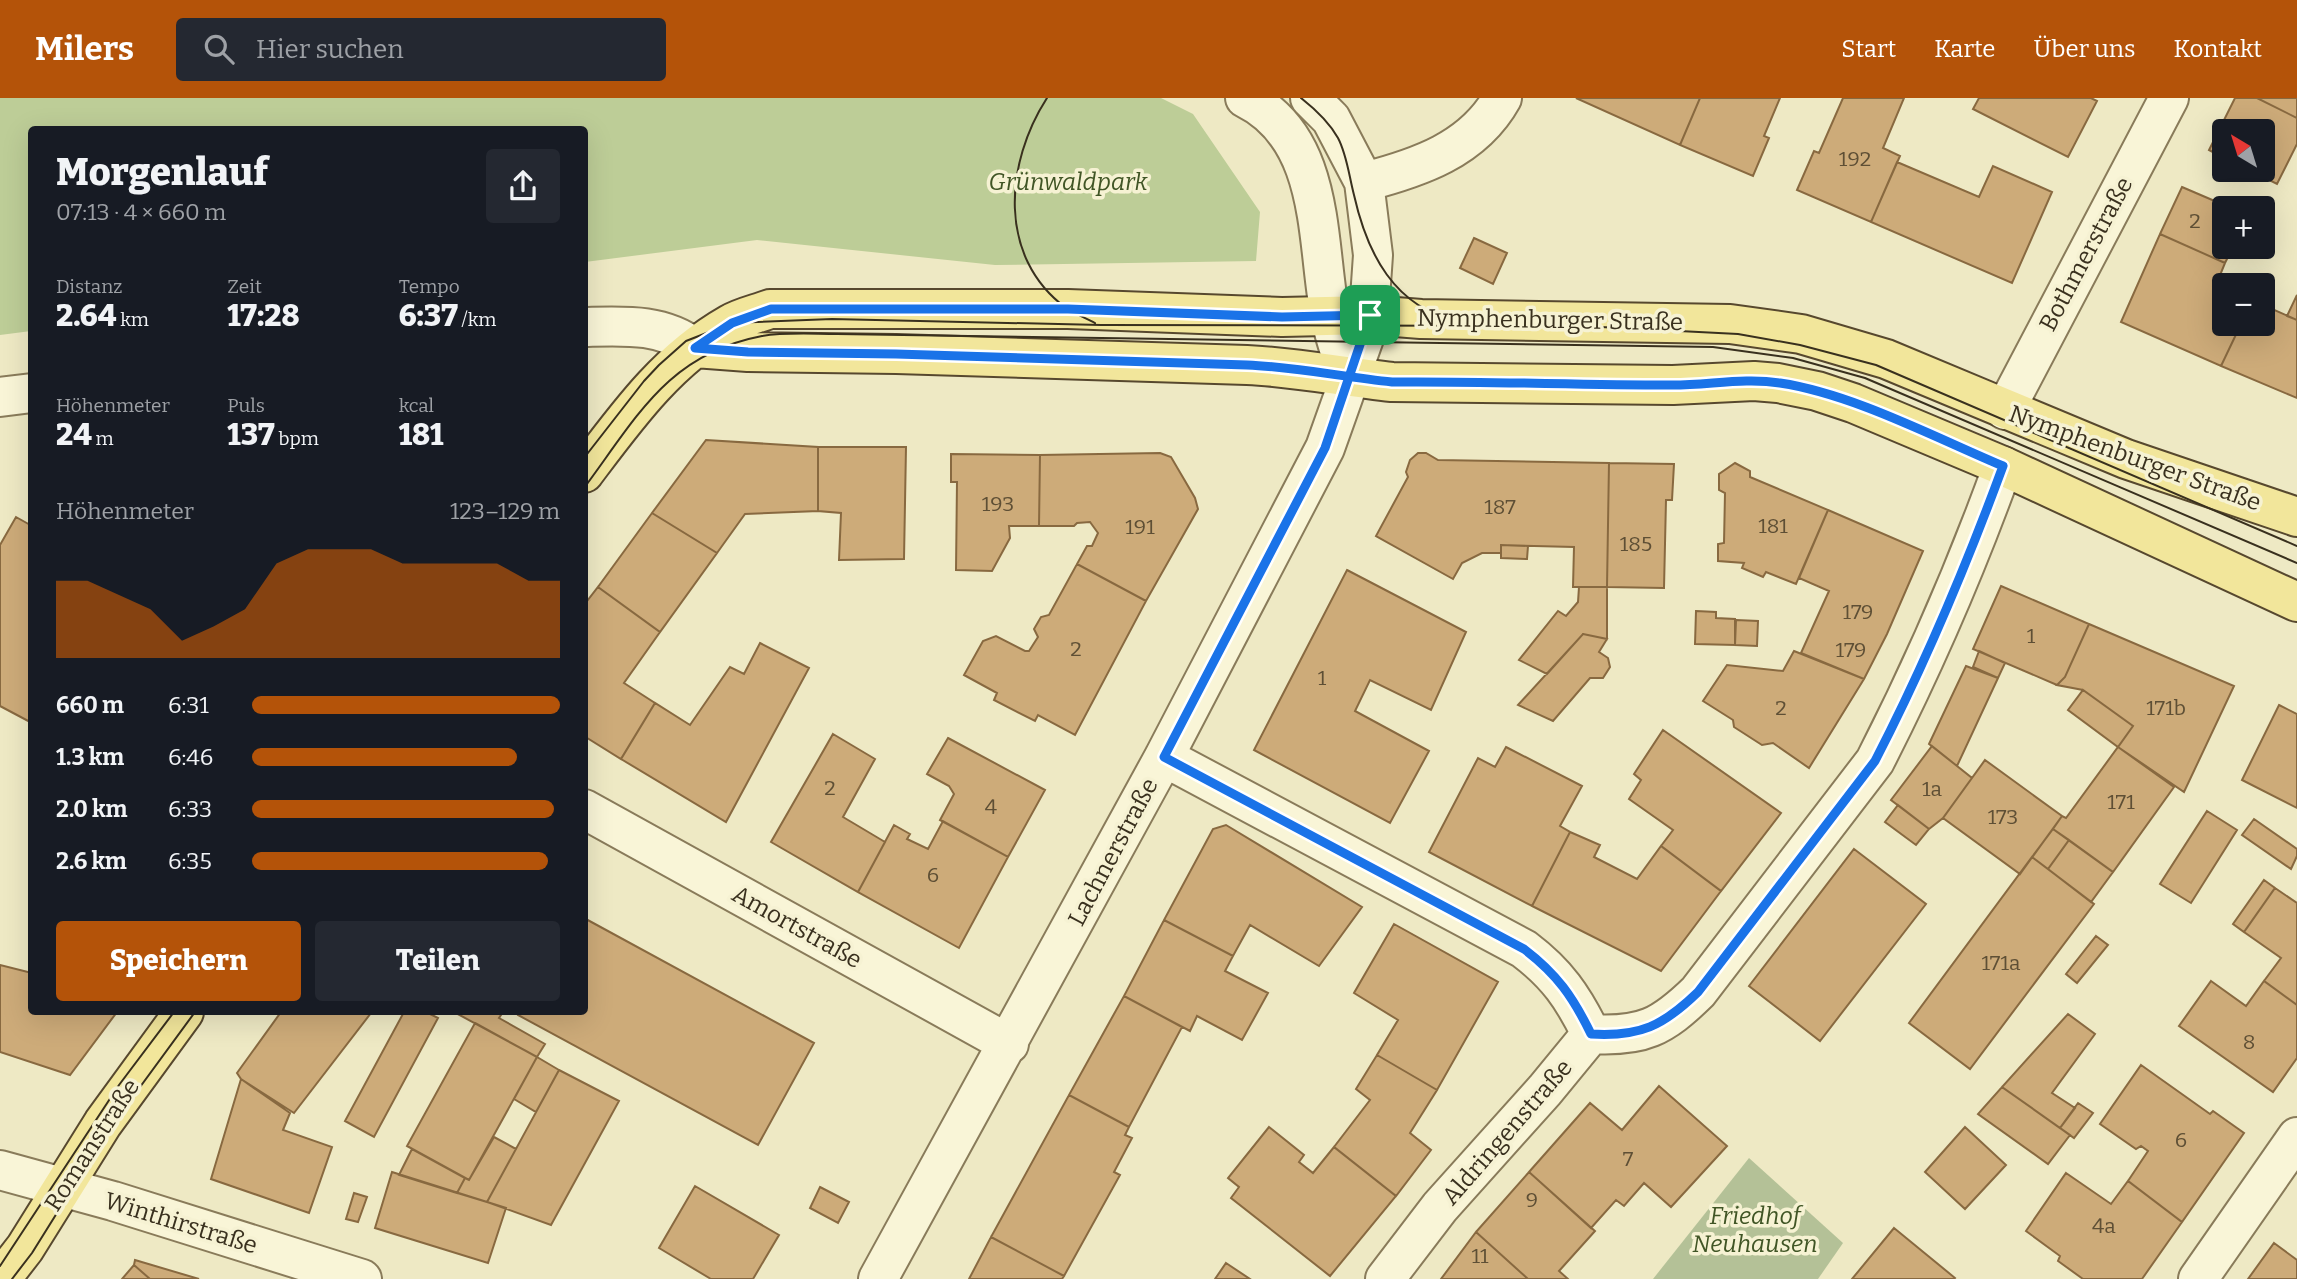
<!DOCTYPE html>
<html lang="de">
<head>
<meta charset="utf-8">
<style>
  :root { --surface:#171b24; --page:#242831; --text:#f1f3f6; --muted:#9ea1a6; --accent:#b45309 }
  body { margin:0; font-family:Bitter,serif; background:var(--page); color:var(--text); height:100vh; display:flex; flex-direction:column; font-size:26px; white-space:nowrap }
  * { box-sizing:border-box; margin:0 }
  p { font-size:23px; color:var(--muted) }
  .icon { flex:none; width:38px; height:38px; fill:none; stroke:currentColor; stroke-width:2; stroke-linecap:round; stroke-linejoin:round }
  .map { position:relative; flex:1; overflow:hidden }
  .drawer { position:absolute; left:28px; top:28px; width:560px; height:889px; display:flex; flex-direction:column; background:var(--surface); border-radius:7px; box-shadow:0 7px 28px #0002 }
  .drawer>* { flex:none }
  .needle { width:46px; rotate:322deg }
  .controls { position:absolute; left:2212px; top:21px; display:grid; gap:14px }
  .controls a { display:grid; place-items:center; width:63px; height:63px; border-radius:7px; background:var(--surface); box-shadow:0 7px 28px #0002; font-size:35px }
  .pin { position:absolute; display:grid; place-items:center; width:60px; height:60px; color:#fff; margin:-30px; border-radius:14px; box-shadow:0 4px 10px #0006 }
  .round { display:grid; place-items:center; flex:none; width:74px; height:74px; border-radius:7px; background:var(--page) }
  .overview { display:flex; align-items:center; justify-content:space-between; height:119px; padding:0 28px }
  h1 { font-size:38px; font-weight:800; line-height:52px }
  .stats { display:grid; grid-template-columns:repeat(3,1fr); gap:10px; height:119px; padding:7px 28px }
  .stats div { display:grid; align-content:center }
  .stats b { font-size:30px; font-weight:800 }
  .stats small { font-size:19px; font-weight:400 }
  .stats p { font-size:19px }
  .chart { height:196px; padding:14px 28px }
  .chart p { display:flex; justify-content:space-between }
  .chart svg { width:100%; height:126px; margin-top:7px; fill:var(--accent); opacity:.7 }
  .action { display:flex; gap:14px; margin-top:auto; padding:14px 28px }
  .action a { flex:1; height:80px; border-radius:7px; background:var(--accent); color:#fff; font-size:28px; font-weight:800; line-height:80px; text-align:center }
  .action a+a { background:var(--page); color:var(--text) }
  ul { padding:0 28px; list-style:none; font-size:23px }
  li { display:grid; grid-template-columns:112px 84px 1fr; align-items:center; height:52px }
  li i { height:18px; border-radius:9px; background:var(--accent) }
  header { display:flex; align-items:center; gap:42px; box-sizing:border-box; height:98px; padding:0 35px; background:var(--accent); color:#fff }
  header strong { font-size:33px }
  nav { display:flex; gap:38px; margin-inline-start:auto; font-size:24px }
  .search { width:490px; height:63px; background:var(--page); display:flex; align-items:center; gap:18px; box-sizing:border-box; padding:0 24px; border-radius:7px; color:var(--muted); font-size:26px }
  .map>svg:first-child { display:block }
  .green { fill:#bdcd97 }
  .cemetery { fill:#b4c197 }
  .building { fill:#cdab79; stroke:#886940; stroke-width:2 }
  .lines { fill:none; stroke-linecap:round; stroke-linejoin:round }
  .minor-casing { stroke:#897b5a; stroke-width:42 }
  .major-casing { stroke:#57482e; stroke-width:42 }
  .minor { stroke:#f9f5d7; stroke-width:38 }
  .major { stroke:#f2e69b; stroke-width:38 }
  .tram { stroke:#39301e; stroke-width:2 }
  .route-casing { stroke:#fff; stroke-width:14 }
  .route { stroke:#1a73e8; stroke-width:9 }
  .labels { text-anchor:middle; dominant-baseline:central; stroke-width:7; stroke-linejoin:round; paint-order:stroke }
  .number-label { font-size:21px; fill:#5e4f35 }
  .park-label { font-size:24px; font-style:italic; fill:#405525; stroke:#f6f2d3 }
  .street-label { font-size:24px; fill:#39301e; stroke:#f6f2d3 }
</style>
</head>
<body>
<header>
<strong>Milers</strong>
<div class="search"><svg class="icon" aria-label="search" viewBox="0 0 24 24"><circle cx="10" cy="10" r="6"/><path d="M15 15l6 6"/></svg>Hier suchen</div>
<nav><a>Start</a><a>Karte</a><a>Über uns</a><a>Kontakt</a></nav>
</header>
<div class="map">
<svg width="2297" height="1181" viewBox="0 0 2297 1181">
  <rect width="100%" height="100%" fill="#eee9c4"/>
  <path class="green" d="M0,0H1161L1193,16L1260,114L1256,163L995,167L757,142L585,164L584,32H32L31,233L0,237Z"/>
  <path class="cemetery" d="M1749,1060L1843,1145L1818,1181H1653Z"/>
  <path class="building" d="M1576,0H1700L1680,47Z
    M1700,0H1780L1764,38L1769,40L1753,78L1680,47Z
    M1843,0H1904L1883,50L1900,58L1871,124L1797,92L1814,53L1819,55Z
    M1979,0H2091L2097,3L2068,59L1973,11Z
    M2235,0H2257L2297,20V46L2277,86L2249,72H2263V33H2224V60L2209,52Z
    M2257,0H2297V20Z
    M1897,64L1979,99L1993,68L2052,94L2012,185L1871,124Z
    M2182,89L2231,110H2224V149H2233L2225,165L2160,136Z
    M2160,136L2225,165L2216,187L2224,190V226H2241L2221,268L2121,224Z
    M1474,140L1507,155L1493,186L1460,170Z
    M2297,197V222L2287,218Z
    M2263,207L2297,222V300L2221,268L2241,226H2263Z
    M706,342L818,349V413L745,416L717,455L652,415Z
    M818,349H906L904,461L839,462L841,415L818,413Z
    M1160,355L1171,359L1195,400L1198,411L1146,503L1077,466L1087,448H1092L1098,435L1090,424L1077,425L1074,428H1039L1040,357Z
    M1418,355H1426L1438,362L1609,365L1607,489H1573L1574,449L1501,447V455H1482L1462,465L1453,481L1376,438L1408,379L1406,374L1410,362Z
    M951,356L1040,357L1039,428H1009L1010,440L992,473L956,472L957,384H951Z
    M1609,365L1674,366L1672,402H1666L1664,490L1607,489Z
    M1735,365L1750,373V379L1828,412L1796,486L1766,474L1763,479L1742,470L1744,465L1718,463V446L1724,445L1725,395L1719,392V376Z
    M1828,412L1923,453L1887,536L1864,581L1801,555L1829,493L1799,480Z
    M652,415L717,455L660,534L598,489Z
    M16,419L32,428V625L0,608V447Z
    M1501,447L1528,448L1527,461L1501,460Z
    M1077,466L1146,503L1075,637L1038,617L1035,623L994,602L997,595L964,577L983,543L996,538L1025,553H1029L1038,539L1034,531L1041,519L1049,517Z
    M1347,472L1466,534L1431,612L1370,582L1355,613L1429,653L1390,725L1254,652Z
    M2001,488L2089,526L2065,579L2057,587L1973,551Z
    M598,489L660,534L624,585L655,605L621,661L584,638V507Z
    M1579,489H1607V541L1583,536L1547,576L1519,562L1558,513L1566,518L1578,504Z
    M1696,513L1716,514V520L1735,521V547L1695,546Z
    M1736,522L1758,523L1757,548L1735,547Z
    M2089,526L2234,588L2184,694L2118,649L2133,628L2083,592L2057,587L2065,579Z
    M1583,536L1607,541L1599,554L1608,560L1610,569L1603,580H1590L1553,623L1518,607Z
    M760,545L809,570L726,724L621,661L655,605L690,627L730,569L744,576Z
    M1794,553L1864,581L1809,670L1773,645L1762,647L1734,629L1733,622L1703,603L1727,567L1783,573Z
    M1979,553L2005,565L1998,580L1973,569Z
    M1966,568L1998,580L1957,668L1929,646Z
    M2083,592L2133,628L2118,649L2068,612Z
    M2279,607L2297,616V710L2242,682Z
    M1663,632L1781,715L1721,793L1661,748L1673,732L1629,701L1641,682L1634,676Z
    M833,636L875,661L843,719L885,744L858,794L771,744Z
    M948,640L1045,692L1008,759L940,722L954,696L949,688L927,676Z
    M1932,648L1972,680L1943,720L1929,731L1891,702Z
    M1506,649L1582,688L1560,728L1570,734L1532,808L1429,754L1478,660L1495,669Z
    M2118,649L2174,689L2113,774L2053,731L2062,718L2066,720Z
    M1985,662L2062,718L2020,776L1943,720Z
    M1898,707L1929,731L1916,747L1885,724Z
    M2207,713L2237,732L2191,805L2160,786Z
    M2254,721L2297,751V758L2291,771L2242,737Z
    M943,723L1008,759L959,850L858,794L894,727L910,736L907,741L928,751Z
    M1226,727L1362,809L1319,868L1250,827L1233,858L1164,822L1213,731Z
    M2053,731L2069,742L2048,771L2032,759Z
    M1570,734L1600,747L1594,759L1637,781L1661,748L1721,793L1661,873L1532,808Z
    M2069,742L2113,774L2091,804L2048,771Z
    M1854,751L1926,806L1820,943L1749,888Z
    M2032,759L2094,806L1970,971L1909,925Z
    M2264,782L2275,790L2244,834L2233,826Z
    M2275,790L2297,805V907L2264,883L2281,860L2244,834Z
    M584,820L814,945L758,1047L518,917L519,914H584Z
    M1164,822L1233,858L1225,873L1268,895L1242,942L1197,918L1190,933L1124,898Z
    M1394,826L1498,884L1437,992L1377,957L1398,922L1354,895Z
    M2096,838L2108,847L2077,885L2066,876Z
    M0,867L32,875V914H117L70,977L0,954Z
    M2211,883L2246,908L2264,883L2297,907V960L2273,994L2179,928Z
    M1124,898L1182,929L1129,1029L1069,997Z
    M281,914L371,915L294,1015L241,981L237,975Z
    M404,914H426L438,920L374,1039L345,1023Z
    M454,914H503L499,920L545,946L537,959Z
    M2068,916L2095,936L2052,995L2075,1010L2060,1030L2002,989Z
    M475,925L537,959L469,1082L407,1048Z
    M1377,957L1437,992L1410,1035L1431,1052L1396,1098L1334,1049L1370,1002L1356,991Z
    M537,959L559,972L536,1014L514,1001Z
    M2141,967L2210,1016L2213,1013L2244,1035L2182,1124L2128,1083L2148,1053L2141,1048L2136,1051L2100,1026Z
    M559,972L619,1003L551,1127L487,1104Z
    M241,981L290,1015L283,1032L332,1049L309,1115L211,1081Z
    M1659,988L1727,1048L1671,1109L1644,1085L1624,1108L1616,1102L1591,1130L1529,1074L1590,1005L1622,1032Z
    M2002,989L2070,1037L2048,1066L1978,1016Z
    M1069,997L1129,1029L1125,1037L1132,1040L1114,1074L1120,1077L1064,1178L991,1139Z
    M2078,1005L2093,1015L2074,1040L2060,1030Z
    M1269,1029L1304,1057L1299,1064L1313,1075L1334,1049L1396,1098L1330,1178L1231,1100L1239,1089L1228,1080Z
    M1965,1029L2006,1067L1965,1111L1925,1074Z
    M494,1039L516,1051L487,1104L457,1095L465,1080L469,1082Z
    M412,1051L465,1080L457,1095L399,1077Z
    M392,1074L506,1110L488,1165L375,1130Z
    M1529,1074L1595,1133L1559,1173L1568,1181H1528L1476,1134Z
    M2066,1075L2111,1106L2128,1083L2182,1124L2142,1181H2083L2058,1163L2060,1158L2026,1133Z
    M695,1088L779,1137L753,1181H711L659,1150Z
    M820,1089L849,1104L838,1125L810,1110Z
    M354,1095L367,1099L358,1124L346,1121Z
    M1894,1130L1955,1180L1954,1181H1852Z
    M1476,1134L1528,1181H1441Z
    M991,1139L1064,1178L1062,1181H969Z
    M2274,1145L2297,1162V1181H2248Z
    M135,1162L199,1181H150L134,1167Z
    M1226,1165L1250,1181H1215Z
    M134,1167L150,1181H122Z"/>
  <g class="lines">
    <defs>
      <path id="minor" d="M1245,0C1326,40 1316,143 1330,217C1334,238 1342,259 1348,280
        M1364,84C1418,70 1473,52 1502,0
        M584,229C624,228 662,225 695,250
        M0,299L32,295
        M2005,312L2169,0
        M1164,659L1524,851C1557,876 1573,899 1591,936
        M584,711L1009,946
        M1591,936C1643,939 1662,929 1698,894L1875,663C1922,571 1968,465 2003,368
        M0,1072L113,1103L362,1181
        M878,1181L1164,659L1325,350L1368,229L1373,157L1364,84L1331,21L1310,0
        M1385,1181L1440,1109L1545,992L1591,936
        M2198,1181L2297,1039"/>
      <path id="major" d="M695,250L748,254L896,256L1247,267C1296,269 1343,279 1392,284L1673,287L1754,283L1778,285L1817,293L1853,305L2003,368L2297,504
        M584,375C627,318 667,262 730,226C742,219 757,216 770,211H1068L1282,219L1370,217L1421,221L1730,226L1801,236L1886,261L2126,361L2297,419
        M1,1181L25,1150L103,1025L184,914"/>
    </defs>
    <use href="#minor" class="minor-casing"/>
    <use href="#major" class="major-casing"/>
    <use href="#minor" class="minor"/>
    <use href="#major" class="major"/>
    <path class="tram" d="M1047,0C1005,65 997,159 1066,210C1075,216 1086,220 1095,225
      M1301,0C1315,11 1329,24 1338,40C1347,57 1349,78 1354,97C1367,155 1394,209 1457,223
      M584,360L644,283L659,267L686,243L732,225L832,221L1101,227L1581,228L1738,236L1800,247L1876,267L2297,448
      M584,390C637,319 668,256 762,238C786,234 812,236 837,236L1713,249L1793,260L1865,280L2297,465
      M0,1168L119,987L174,914
      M12,1181L32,1155L110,1030L195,914"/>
  </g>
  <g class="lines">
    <defs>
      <path id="route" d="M1370,217L1282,219L1068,211H771L732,225L695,250L748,254L896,256L1247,267C1296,269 1343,279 1392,284C1484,283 1576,287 1668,287C1705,288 1743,279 1780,285C1853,296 1934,339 2003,368C1967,466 1923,570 1875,663L1698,894C1663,928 1640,939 1591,936C1573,899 1557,876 1524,851L1164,659L1325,350L1370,217"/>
    </defs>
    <use href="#route" class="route-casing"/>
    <use href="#route" class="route"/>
  </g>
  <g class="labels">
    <g class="number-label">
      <text x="1855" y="61">192</text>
      <text x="2195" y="123">2</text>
      <text x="998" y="406">193</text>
      <text x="1500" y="409">187</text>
      <text x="1773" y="428">181</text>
      <text x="1140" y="429">191</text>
      <text x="1636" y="446">185</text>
      <text x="1858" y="514">179</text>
      <text x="2031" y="538">1</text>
      <text x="1076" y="551">2</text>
      <text x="1851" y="552">179</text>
      <text x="1322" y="580">1</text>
      <text x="1781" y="610">2</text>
      <text x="2166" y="610">171b</text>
      <text x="830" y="690">2</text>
      <text x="1932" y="691">1a</text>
      <text x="2121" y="704">171</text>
      <text x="991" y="709">4</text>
      <text x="2003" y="719">173</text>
      <text x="933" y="777">6</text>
      <text x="2001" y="865">171a</text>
      <text x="2249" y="944">8</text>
      <text x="2181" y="1042">6</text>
      <text x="1628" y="1061">7</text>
      <text x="1532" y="1102">9</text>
      <text x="2104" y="1128">4a</text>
      <text x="1480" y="1158">11</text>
    </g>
    <g class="park-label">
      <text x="1068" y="84">Grünwaldpark</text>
      <text x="1755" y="1118">Friedhof<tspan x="1755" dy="28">Neuhausen</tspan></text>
    </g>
    <g class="street-label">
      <text transform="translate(2086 156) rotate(-62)">Bothmerstraße</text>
      <text transform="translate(1550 222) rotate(1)">Nymphenburger Straße</text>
      <text transform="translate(2135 360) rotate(20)">Nymphenburger Straße</text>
      <text transform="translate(1113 754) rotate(-62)">Lachnerstraße</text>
      <text transform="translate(797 829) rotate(29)">Amortstraße</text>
      <text transform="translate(1507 1034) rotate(-49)">Aldringenstraße</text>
      <text transform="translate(92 1047) rotate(-57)">Romanstraße</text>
      <text transform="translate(181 1125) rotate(17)">Winthirstraße</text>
    </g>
  </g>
</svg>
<div class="controls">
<a><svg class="needle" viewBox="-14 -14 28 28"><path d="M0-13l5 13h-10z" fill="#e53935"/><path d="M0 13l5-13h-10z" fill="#9ea1a6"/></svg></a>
<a>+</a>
<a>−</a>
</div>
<div class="pin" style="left:1370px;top:217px;background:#1e9e55"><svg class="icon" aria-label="arrive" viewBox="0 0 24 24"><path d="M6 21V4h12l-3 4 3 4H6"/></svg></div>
<section class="drawer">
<div class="overview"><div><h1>Morgenlauf</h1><p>07:13 · 4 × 660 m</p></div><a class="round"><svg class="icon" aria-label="share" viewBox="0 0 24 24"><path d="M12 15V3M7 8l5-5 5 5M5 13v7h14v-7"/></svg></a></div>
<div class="stats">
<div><p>Distanz</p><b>2.64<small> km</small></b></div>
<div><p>Zeit</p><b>17:28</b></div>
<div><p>Tempo</p><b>6:37<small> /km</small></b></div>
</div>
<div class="stats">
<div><p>Höhenmeter</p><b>24<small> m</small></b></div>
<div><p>Puls</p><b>137<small> bpm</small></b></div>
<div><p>kcal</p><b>181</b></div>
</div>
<div class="chart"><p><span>Höhenmeter</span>123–129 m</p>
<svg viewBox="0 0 160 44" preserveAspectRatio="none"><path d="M0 44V17L10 17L20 22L30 27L40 38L50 33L60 27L70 11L80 6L90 6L100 6L110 11L120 11L130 11L140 11L150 17L160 17V44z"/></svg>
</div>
<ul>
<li><b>660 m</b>6:31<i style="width:100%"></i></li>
<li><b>1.3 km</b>6:46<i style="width:86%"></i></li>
<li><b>2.0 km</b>6:33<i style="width:98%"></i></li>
<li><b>2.6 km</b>6:35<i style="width:96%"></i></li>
</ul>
<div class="action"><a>Speichern</a><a>Teilen</a></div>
</section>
</div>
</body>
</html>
